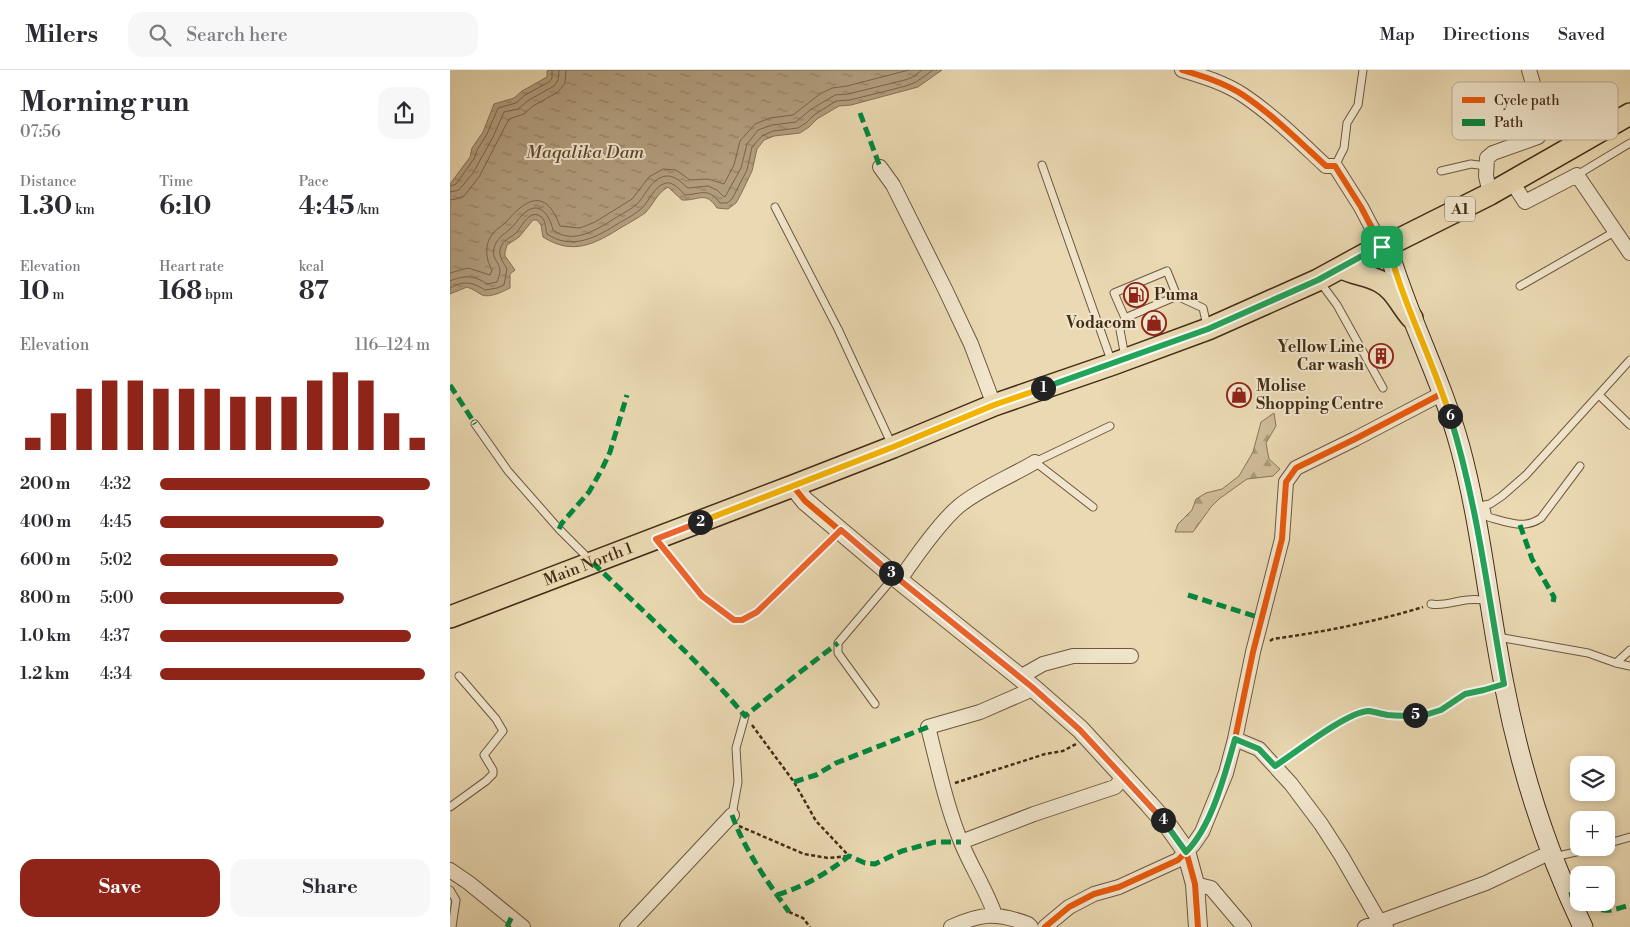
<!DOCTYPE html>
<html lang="en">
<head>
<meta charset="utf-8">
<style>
  :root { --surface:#fff; --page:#f7f7f7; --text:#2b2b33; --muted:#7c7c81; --line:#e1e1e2; --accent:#8f2418 }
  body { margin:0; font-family:"Libre Bodoni",serif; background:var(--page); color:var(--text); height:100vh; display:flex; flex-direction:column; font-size:19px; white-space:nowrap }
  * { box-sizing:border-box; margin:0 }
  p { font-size:16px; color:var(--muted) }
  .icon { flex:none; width:28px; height:28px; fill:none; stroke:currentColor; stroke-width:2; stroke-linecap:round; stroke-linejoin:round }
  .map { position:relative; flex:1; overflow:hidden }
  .side { display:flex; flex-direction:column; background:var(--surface); width:450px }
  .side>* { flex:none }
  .controls { position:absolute; left:1120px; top:686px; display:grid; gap:10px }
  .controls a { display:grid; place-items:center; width:45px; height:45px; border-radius:10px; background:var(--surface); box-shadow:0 2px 8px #0003; font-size:25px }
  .pin { position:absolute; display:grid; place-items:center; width:42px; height:42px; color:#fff; margin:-21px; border-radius:10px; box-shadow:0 2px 8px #0006 }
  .km { position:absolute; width:25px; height:25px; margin:-12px; border-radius:50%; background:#222; color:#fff; font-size:14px; line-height:25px; text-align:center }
  .round { display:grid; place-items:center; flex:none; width:52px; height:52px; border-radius:15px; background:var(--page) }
  .headline { display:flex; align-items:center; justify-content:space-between; height:85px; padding:0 20px }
  h1 { font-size:28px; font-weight:800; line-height:38px }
  .metrics { display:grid; grid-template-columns:repeat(3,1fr); gap:8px; height:85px; padding:5px 20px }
  .metrics div { display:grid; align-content:center }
  .metrics b { font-size:25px; font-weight:800 }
  .metrics small { font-size:14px; font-weight:400 }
  .metrics p { font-size:14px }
  .chart { height:140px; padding:10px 20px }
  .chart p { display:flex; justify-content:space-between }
  .chart svg { width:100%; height:90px; margin-top:5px; stroke:var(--accent); stroke-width:6 }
  .cta { display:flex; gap:10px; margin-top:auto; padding:10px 20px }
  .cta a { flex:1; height:58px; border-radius:15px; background:var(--accent); color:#fff; font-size:20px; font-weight:800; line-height:58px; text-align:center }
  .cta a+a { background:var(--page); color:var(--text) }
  ul { padding:0 20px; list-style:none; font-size:16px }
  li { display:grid; grid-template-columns:80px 60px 1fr; align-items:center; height:38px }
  li i { height:12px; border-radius:6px; background:var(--accent) }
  header { display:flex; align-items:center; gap:30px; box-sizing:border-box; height:70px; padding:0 25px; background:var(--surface); border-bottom:1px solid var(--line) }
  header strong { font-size:24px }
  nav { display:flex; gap:28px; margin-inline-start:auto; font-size:18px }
  .search { width:350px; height:45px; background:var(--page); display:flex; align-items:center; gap:12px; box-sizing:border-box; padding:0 18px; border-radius:15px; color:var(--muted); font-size:19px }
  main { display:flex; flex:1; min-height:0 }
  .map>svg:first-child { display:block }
  .forest { fill:url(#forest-firs); stroke:#897458 }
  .water { fill:url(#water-ripples); stroke:#867055 }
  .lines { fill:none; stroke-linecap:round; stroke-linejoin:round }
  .shore { stroke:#7b654b; stroke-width:1 }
  .service-casing { stroke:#6e573e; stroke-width:9 }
  .minor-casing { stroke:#6e573e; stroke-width:16 }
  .tertiary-casing { stroke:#6e573e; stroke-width:20 }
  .secondary-casing { stroke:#442c18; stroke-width:21 }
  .primary-casing { stroke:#442c18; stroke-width:24 }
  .path { stroke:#442c18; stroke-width:2.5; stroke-dasharray:4 2.5; stroke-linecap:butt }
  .service { stroke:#f1e6cd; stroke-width:7 }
  .minor { stroke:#f1e6cd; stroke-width:14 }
  .tertiary { stroke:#f1e6cd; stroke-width:18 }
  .secondary { stroke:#f1e6cd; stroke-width:19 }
  .primary { stroke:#ead9b2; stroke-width:21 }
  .quiet { stroke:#00873e; stroke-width:5; stroke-dasharray:10 5; stroke-linecap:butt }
  .cycleway-casing { stroke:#f1e6cd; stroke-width:9 }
  .cycleway { stroke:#e8590c; stroke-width:6 }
  .split-1-casing { stroke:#fff; stroke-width:10 }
  .split-2-casing { stroke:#fff; stroke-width:10 }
  .split-3-casing { stroke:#fff; stroke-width:10 }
  .split-4-casing { stroke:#fff; stroke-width:10 }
  .split-5-casing { stroke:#fff; stroke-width:10 }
  .split-6-casing { stroke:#fff; stroke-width:10 }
  .split-7-casing { stroke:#fff; stroke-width:10 }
  .split-1 { stroke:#22a559; stroke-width:6 }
  .split-2 { stroke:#f5b400; stroke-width:6 }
  .split-3 { stroke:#f0652b; stroke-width:6 }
  .split-4 { stroke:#f0652b; stroke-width:6 }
  .split-5 { stroke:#22a559; stroke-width:6 }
  .split-6 { stroke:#22a559; stroke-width:6 }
  .split-7 { stroke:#f5b400; stroke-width:6 }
  .labels { text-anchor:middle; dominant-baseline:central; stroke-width:4; stroke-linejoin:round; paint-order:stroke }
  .shield { fill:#f1e6cd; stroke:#78644e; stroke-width:1 }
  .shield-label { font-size:15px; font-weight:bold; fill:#442c18 }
  .poi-label { font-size:16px; font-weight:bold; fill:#442c18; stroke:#f1e6cd; text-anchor:start }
  .street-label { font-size:16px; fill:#442c18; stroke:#f1e6cd }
  .water-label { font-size:18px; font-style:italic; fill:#604832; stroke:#f1e6cd }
  .key { fill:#f1e6cd; stroke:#bdae97; stroke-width:1 }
  .key-label { font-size:14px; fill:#442c18 }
</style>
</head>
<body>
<header>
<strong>Milers</strong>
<div class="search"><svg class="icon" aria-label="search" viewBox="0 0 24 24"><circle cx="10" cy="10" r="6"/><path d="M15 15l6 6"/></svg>Search here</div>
<nav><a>Map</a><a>Directions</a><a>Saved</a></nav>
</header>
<main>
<section class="side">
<div class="headline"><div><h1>Morning run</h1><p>07:56</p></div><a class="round"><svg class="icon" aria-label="share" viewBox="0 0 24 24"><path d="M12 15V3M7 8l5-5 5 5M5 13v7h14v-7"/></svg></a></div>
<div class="metrics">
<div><p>Distance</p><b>1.30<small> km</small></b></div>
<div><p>Time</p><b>6:10</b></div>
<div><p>Pace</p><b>4:45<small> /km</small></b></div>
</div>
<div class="metrics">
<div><p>Elevation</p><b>10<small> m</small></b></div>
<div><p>Heart rate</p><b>168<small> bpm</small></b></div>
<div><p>kcal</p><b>87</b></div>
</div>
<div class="chart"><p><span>Elevation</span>116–124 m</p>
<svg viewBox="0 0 160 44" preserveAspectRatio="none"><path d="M5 44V38M15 44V26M25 44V14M35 44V10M45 44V10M55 44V14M65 44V14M75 44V14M85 44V18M95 44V18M105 44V18M115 44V10M125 44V6M135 44V10M145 44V26M155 44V38"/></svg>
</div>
<ul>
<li><b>200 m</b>4:32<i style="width:100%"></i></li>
<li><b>400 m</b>4:45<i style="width:83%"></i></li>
<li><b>600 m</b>5:02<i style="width:66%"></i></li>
<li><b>800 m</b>5:00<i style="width:68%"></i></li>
<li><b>1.0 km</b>4:37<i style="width:93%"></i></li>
<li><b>1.2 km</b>4:34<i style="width:98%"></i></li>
</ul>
<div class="cta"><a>Save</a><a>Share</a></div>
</section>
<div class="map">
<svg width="1180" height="857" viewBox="0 0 1180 857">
  <defs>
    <pattern id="forest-firs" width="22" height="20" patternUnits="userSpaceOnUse" patternTransform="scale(1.25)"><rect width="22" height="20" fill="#cebc98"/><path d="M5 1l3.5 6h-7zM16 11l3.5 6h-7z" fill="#a9997b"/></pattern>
    <pattern id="water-ripples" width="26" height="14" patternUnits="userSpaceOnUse" patternTransform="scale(1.25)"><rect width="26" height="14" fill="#b29e7e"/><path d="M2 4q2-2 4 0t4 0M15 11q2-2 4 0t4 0" fill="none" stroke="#928166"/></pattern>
  </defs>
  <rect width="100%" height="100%" fill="#ead9b2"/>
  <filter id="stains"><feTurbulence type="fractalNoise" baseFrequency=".004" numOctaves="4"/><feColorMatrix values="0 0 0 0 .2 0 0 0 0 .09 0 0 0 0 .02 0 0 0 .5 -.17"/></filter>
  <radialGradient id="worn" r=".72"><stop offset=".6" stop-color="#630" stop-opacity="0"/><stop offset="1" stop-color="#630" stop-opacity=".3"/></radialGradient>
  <path class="forest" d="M824,343L826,356L816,373L819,389L830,399L823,406L797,409L769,429L761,437L743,462H725L728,454L742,440L746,429L756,423L772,419L789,406L803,382L811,352Z"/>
  <path class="water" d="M100,0H492L468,17L401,35L389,36L367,49L359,57L350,63L324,66L314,70L307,79L302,101L291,124L286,133L278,139L267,138C255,120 249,131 232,130L218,117C206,124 204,134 195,143C188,148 179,153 172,157C145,174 123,186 93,167L91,155L87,150H83L69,167L57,175L55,182V186L65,200L60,204V218C52,222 40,228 32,225C27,222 23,219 17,217L0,224V114L20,87L22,78L33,62L44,34L64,28L72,21L97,7V1Z"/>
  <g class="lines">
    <path class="shore" d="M0,116L6,114L24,89L27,80L37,64L48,38L66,33L75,25L99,12L102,8V0
      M0,122L9,120L23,103L43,67L54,42L68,39L79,30L104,16L108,10L109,0
      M0,130L6,129L14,126L29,107L59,49L74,44L83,36L108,22L115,13L116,0
      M0,203L18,198L40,205L42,200C35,188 34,172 45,161C49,157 54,155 57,151C79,125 97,121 110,156L130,158L145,152L182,129L199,107L213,99L226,100L240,110L258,109L274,114L284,95L290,71L305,54L320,48L343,45L370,24L382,18L397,16L459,0
      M0,211C14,205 24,205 37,214L47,212C48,209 50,204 50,200C49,190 40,189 45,175C49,166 55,164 61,158C67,153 70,145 77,141C92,131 100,148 103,160C124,176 149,158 167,147C173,143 182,139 187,134C196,125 202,106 218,106C226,106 233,114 238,118L258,116L267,120L273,126L275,127L291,98L297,74L308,60L322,55L346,52L360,40L385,25L398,24L455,10L463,7L472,0
      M0,218C14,210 22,212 35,220L47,218L54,215L57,199C54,193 49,188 50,180C52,170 59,169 66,163C71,158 79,139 90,146C96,149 95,158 97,164C122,181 147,167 169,153C176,149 186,144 192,138C200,130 204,116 216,113C223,111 231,121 235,125C252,124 258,117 270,133H277L282,129L297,100L302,77L312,66L323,61L348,58L356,53L364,45L386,31L400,30L456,16L466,12L483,0"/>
    <defs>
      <path id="service" d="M592,95L662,293
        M885,96L894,78L897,53L908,35L913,0
        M991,101L1021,94L1036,96
        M1127,105L1180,73
        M325,137L388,259L442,375
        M870,212L887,235L933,318
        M1070,216L1166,161
        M675,248L664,223L717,201L727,226
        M675,287L670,260L675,248L727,226L753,238L757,256
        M1149,325L1180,355
        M25,354L58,401L109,459L141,491
        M1035,435L1038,447C1057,452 1074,460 1091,448L1130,396
        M643,437L585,392L660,356
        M1024,437L1040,434L1052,426L1076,405L1180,290
        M208,471L252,526L284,550H292L307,542L390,461
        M981,534C991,536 1000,533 1010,531C1020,529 1029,529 1039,531
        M1048,567L1138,583L1166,593L1180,596
        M1166,593L1180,580
        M425,634L388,583V573L444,507
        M0,737L36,711L43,704V700L34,685L53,661L46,649L9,606
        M282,745L288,712L286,678L295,646
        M1156,774L1180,767
        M1104,787L1143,778
        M0,820L6,830L2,857"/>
      <path id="minor" d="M732,0C752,6 775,13 793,25C823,45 850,72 876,96H885L911,137L932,177
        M430,97L443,115L495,219L521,274L544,335
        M1062,112L1075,132L1127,105L1180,183
        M1040,124L1036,106L1037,88L1043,83L1088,67L1096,57L1079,0
        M449,511C464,489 489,453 509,436C531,418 560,407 585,392
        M570,607L593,594L623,586H681
        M785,669L809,679L841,714L871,754L891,785L929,851L936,857
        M511,772L584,744L665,717L674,707
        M0,800L19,813L73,857
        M745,814L761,818L794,857
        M545,845C536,819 521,797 511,772C496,735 488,696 478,657L530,642L576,622L582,617
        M177,857L282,745
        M501,857C532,843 546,842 578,854L581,857
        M595,857L619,837L644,824L669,817L728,790L743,775L752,762L776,703L785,669L803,582L832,469L836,412L846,398L905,369L993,323
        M915,857L1036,813L1101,782"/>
      <path id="tertiary" d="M343,416L355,431L445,507L582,617L630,659L699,734L719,757L736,781L745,814L748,857"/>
      <path id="secondary" d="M937,175C956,244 991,307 1010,377C1031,454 1038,535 1054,614C1070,697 1096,780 1133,857"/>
      <g id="primary">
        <path d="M892,198C904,204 917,205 929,211C945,219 951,236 962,248"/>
        <path id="s1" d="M0,547L343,416L443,377L544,335L663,294L758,259L868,210L921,181L948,170L1040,124L1180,44"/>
      </g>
    </defs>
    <use href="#service" class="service-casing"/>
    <use href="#minor" class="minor-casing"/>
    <use href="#tertiary" class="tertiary-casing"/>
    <use href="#secondary" class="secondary-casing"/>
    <use href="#primary" class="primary-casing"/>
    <path class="path" d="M820,571L823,569C873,562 924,552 973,537
      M302,655L344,712L366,751L399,786
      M835,690L877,661L900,647L911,643L920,641L954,646L975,645L991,640L1015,624L1041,618
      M505,713L595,684L613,681L626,674
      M289,756L354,784L378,788L399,786
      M339,842L353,848L360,857"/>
    <use href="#service" class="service"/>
    <use href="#minor" class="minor"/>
    <use href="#tertiary" class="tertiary"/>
    <use href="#secondary" class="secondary"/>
    <use href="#primary" class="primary"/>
    <path class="quiet" d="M410,43L430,97
      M0,315L25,354
      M1070,455L1082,489L1104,527L1103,533
      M109,459L112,453L139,422L152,399L160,382L177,325
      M143,493C195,543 249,591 295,646L345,606L388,573
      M738,525L811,548
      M344,712L366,705L386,693L478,657
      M282,745C295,781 317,811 339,842
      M327,825C355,816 376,804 399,786L415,793L425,794L452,781L485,772H511
      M1119,825L1129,823
      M1139,832C1150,846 1166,839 1180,835
      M57,857L62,846"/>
    <defs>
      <path id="cycleway" d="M732,0C752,6 775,13 793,25C823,45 850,72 876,96H885L911,137L932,177
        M343,416L355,431L445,507L582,617L630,659L699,734L719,757L736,781L745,814L748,857
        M595,857L619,837L644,824L669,817L728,790L743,775L752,762L776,703L785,669L803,582L832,469L836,412L846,398L905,369L993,323"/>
    </defs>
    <use href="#cycleway" class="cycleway-casing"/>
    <use href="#cycleway" class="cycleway"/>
  </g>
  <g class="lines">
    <defs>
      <path id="split-1" d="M593,318L758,259L868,210L921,181L932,177"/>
      <path id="split-2" d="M250,452L443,377L544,335L593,318"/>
      <path id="split-3" d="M250,452L206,469L252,526L284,550H292L307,542L391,460L441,503"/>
      <path id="split-4" d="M441,503L582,617L630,660L713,750"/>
      <path id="split-5" d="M713,750L736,782C762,756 775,704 785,669L809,679L825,696C845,683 898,641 919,641C925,642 932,644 938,645C947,646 956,646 965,645"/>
      <path id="split-6" d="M965,645H975L991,640L1015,624L1034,620L1054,614C1038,524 1027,433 1000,346"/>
      <path id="split-7" d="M932,177L938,175C953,234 982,288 1000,346"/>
    </defs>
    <use href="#split-1" class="split-1-casing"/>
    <use href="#split-2" class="split-2-casing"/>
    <use href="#split-3" class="split-3-casing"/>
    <use href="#split-4" class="split-4-casing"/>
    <use href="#split-5" class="split-5-casing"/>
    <use href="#split-6" class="split-6-casing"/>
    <use href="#split-7" class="split-7-casing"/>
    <use href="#split-1" class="split-1"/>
    <use href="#split-2" class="split-2"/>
    <use href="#split-3" class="split-3"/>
    <use href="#split-4" class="split-4"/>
    <use href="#split-5" class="split-5"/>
    <use href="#split-6" class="split-6"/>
    <use href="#split-7" class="split-7"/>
  </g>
  <defs>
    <symbol id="fuel-ring" viewBox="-11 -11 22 22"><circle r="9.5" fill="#f1e6cd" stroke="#8f2418" stroke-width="1.5"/><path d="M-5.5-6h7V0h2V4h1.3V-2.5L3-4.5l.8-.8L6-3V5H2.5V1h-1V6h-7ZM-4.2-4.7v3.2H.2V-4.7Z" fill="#8f2418"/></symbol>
    <symbol id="shop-ring" viewBox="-11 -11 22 22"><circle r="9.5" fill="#f1e6cd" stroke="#8f2418" stroke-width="1.5"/><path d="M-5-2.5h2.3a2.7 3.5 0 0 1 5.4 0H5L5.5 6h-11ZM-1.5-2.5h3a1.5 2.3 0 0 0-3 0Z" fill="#8f2418"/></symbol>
    <symbol id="building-ring" viewBox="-11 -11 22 22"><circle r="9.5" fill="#f1e6cd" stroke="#8f2418" stroke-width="1.5"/><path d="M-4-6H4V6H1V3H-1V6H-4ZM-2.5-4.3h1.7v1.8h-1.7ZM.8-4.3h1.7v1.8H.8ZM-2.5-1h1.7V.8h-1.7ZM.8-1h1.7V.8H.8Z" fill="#8f2418"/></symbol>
  </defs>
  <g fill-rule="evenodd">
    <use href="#fuel-ring" x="672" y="211" width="28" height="28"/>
    <use href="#shop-ring" x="690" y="239" width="28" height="28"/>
    <use href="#building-ring" x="917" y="272" width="28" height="28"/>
    <use href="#shop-ring" x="775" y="311" width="28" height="28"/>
  </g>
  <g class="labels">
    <rect class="shield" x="995" y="126.5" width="30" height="25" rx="4"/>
    <g class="shield-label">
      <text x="1010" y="139">A1</text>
    </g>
    <g class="poi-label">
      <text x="704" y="225">Puma</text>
      <text x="686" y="253" text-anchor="end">Vodacom</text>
      <text x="914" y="277" text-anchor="end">Yellow Line<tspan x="914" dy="18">Car wash</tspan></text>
      <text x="806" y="316">Molise<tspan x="806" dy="18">Shopping Centre</tspan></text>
    </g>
    <g class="street-label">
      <text stroke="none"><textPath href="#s1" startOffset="148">Main North 1</textPath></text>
    </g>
    <g class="water-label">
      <text x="135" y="82">Maqalika Dam</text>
    </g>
  </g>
  <rect x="1002" y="12" width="166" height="58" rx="8" class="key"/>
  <rect x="1012" y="27" width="23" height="6" fill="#e8590c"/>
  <rect x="1012" y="49" width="23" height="7" fill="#00873e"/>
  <g class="key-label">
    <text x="1044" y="35">Cycle path</text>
    <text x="1044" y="57">Path</text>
  </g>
  <rect width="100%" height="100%" filter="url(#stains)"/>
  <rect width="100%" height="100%" fill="url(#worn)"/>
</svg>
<div class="controls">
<a><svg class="icon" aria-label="layers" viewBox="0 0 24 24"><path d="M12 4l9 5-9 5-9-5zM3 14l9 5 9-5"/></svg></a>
<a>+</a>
<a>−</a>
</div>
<div class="pin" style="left:932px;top:177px;background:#1e9e55"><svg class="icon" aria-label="arrive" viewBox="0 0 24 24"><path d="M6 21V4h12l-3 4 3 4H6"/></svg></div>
<b class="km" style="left:593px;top:318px">1</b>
<b class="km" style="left:250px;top:452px">2</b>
<b class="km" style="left:441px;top:503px">3</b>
<b class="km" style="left:713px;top:750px">4</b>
<b class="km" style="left:965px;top:645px">5</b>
<b class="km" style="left:1000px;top:346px">6</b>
</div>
</main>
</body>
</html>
